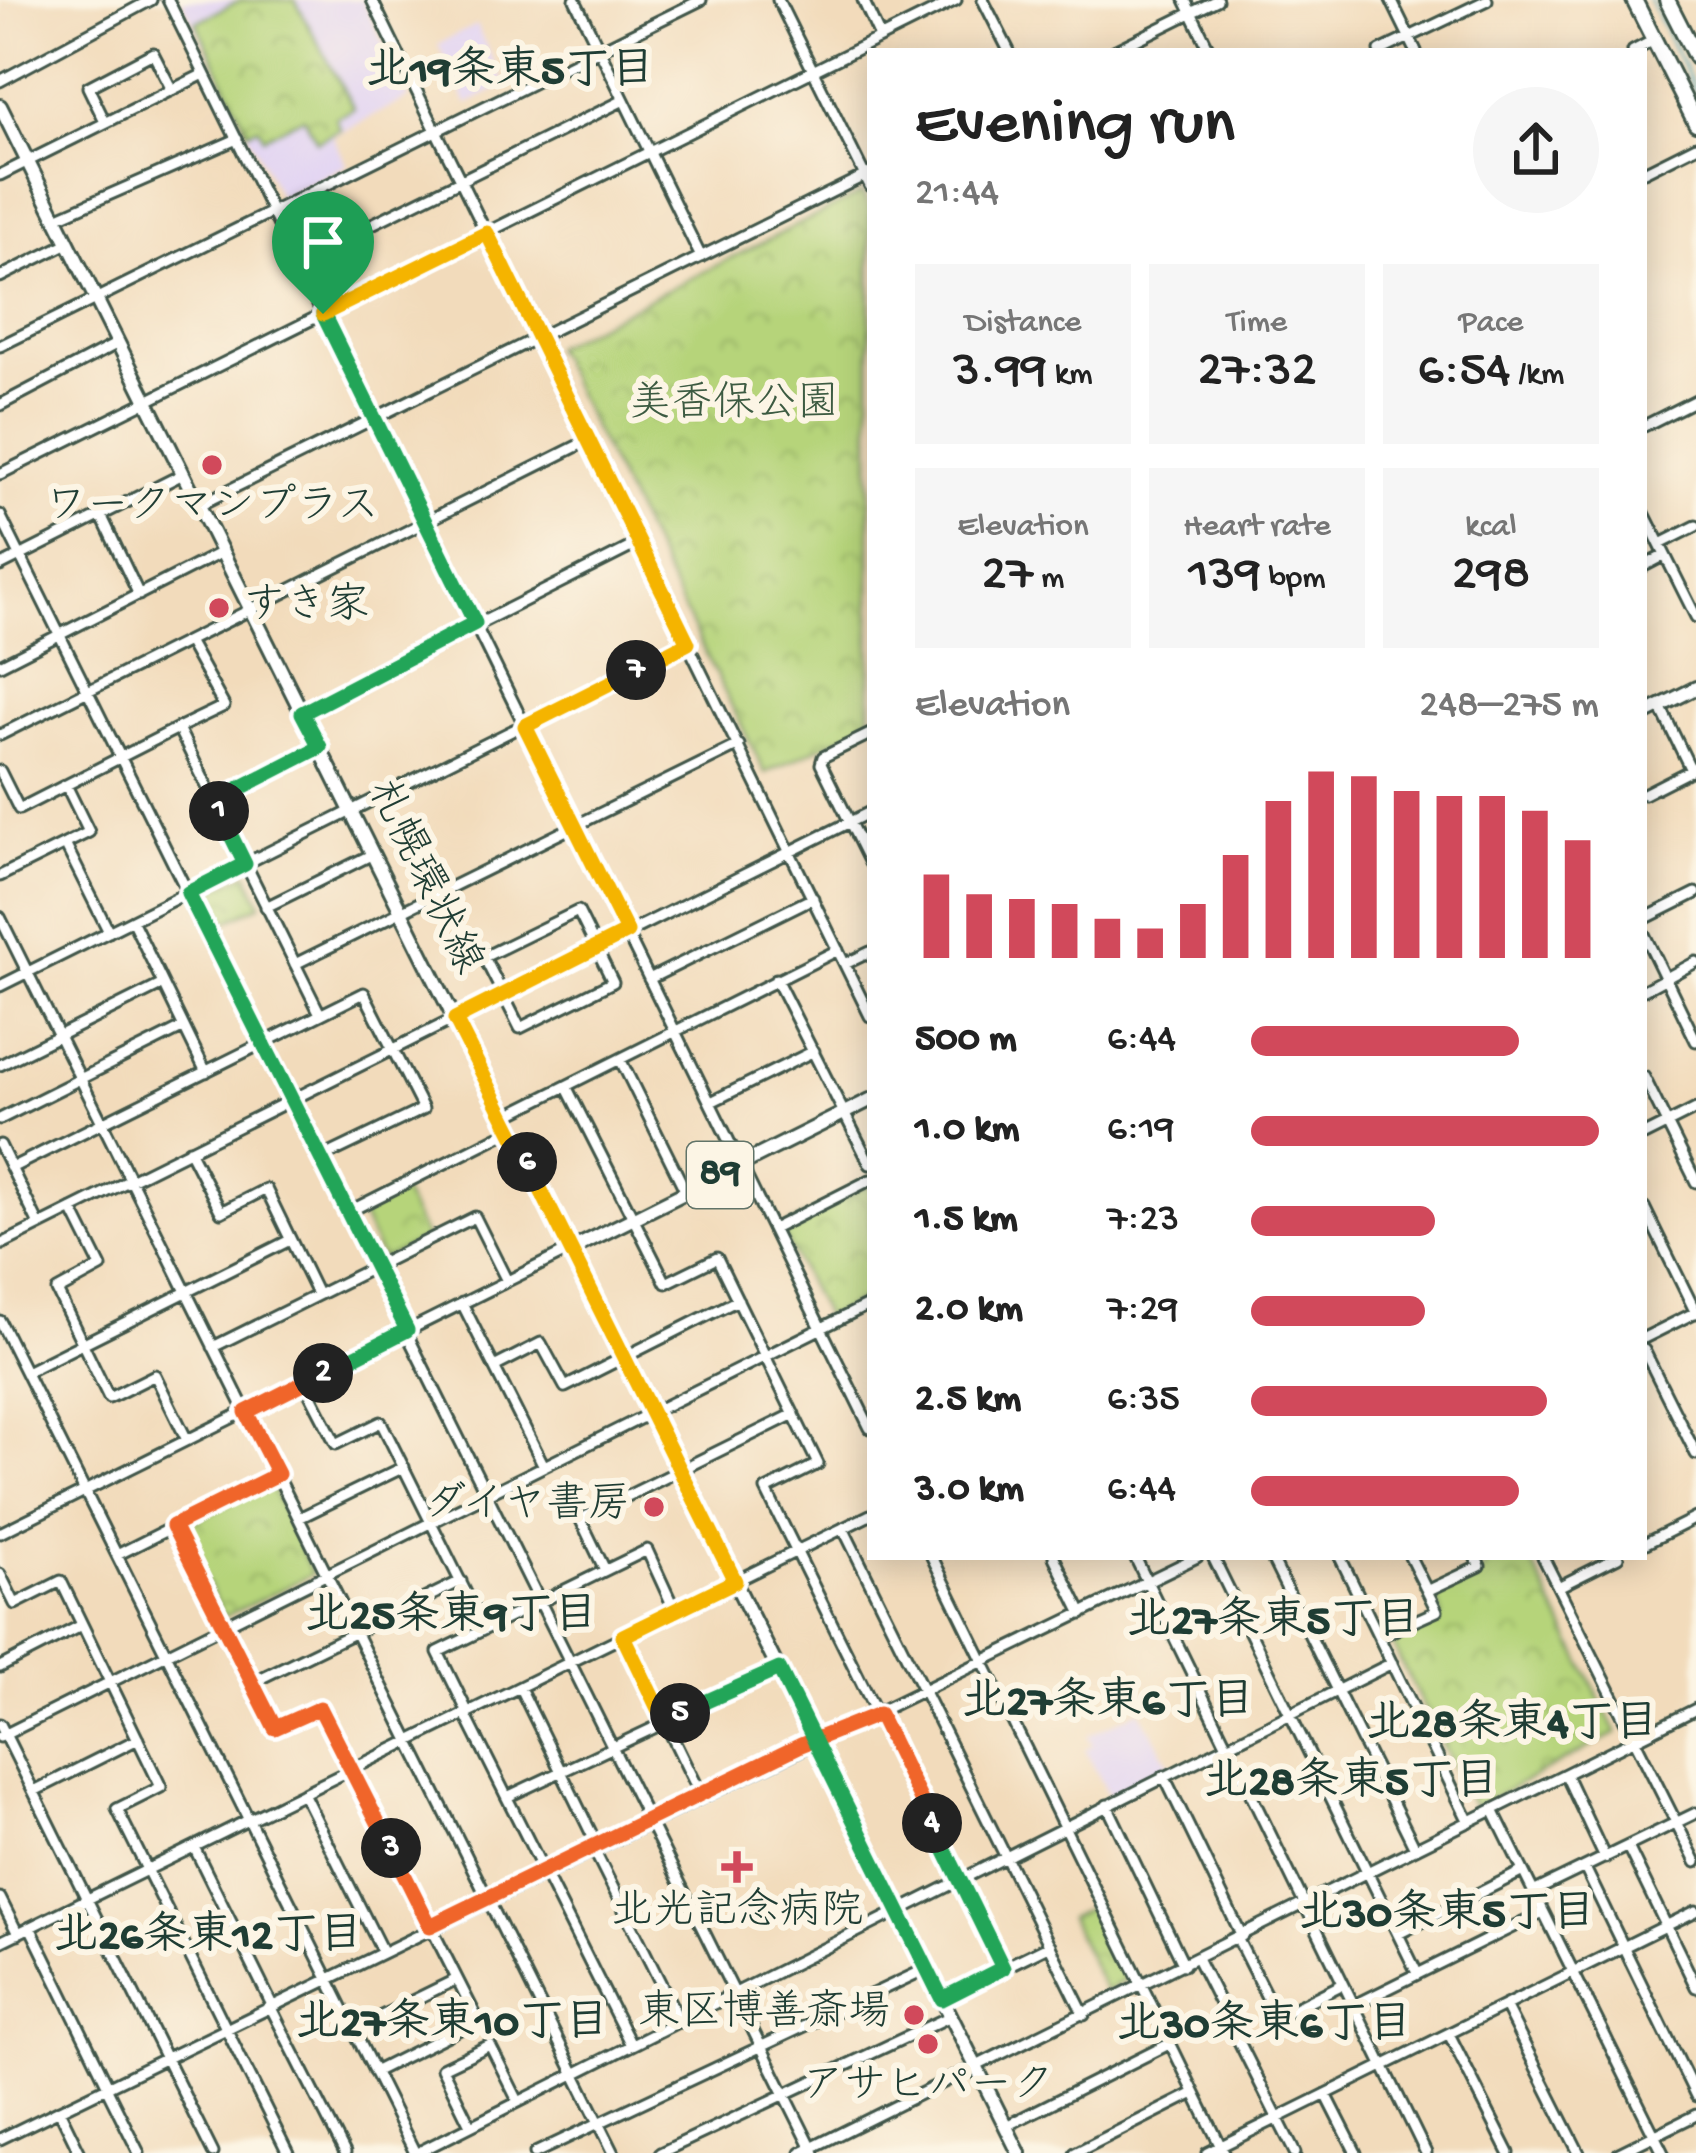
<!DOCTYPE html>
<html lang="en">
<head>
<meta charset="utf-8">
<style>
  :root { --surface:#fff; --page:#f6f6f6; --text:#222; --muted:#767676; --accent:#d1495b }
  body { margin:0; font-family:"Gochi Hand","Klee One",sans-serif; background:var(--page); color:var(--text); height:100vh; display:flex; flex-direction:column; font-size:45px; white-space:nowrap }
  * { box-sizing:border-box; margin:0 }
  p { font-size:39px; color:var(--muted) }
  .icon { flex:none; width:66px; height:66px; fill:none; stroke:currentColor; stroke-width:2; stroke-linecap:round; stroke-linejoin:round }
  .map { position:relative; flex:1; overflow:hidden }
  .panel { position:absolute; left:867px; top:48px; width:780px; height:1512px; display:flex; flex-direction:column; background:var(--surface); border-radius:0px; box-shadow:0 6px 30px #0003 }
  .panel>* { flex:none }
  .pin { position:absolute; display:grid; place-items:center; width:102px; height:102px; color:#fff; margin:-123px -51px; border-radius:50% 50% 50% 0; rotate:-45deg; box-shadow:0 0 12px #0007 }
  .pin .icon { rotate:45deg }
  .km { position:absolute; width:60px; height:60px; margin:-30px; border-radius:50%; background:#222; color:#fff; font-size:33px; line-height:60px; text-align:center }
  .round { display:grid; place-items:center; flex:none; width:126px; height:126px; border-radius:63px; background:var(--page) }
  .head { display:flex; align-items:center; justify-content:space-between; height:204px; padding:0 48px }
  h1 { font-size:66px; font-weight:600; line-height:90px }
  .stats { display:grid; grid-template-columns:repeat(3,1fr); gap:18px; height:204px; padding:12px 48px }
  .stats div { display:grid; align-content:center; border-radius:0px; background:var(--page); text-align:center }
  .stats b { font-size:51px; font-weight:600 }
  .stats small { font-size:33px; font-weight:400 }
  .stats p { font-size:33px }
  .chart { height:336px; padding:24px 48px }
  .chart p { display:flex; justify-content:space-between }
  .chart svg { width:100%; height:216px; margin-top:12px; stroke:var(--accent); stroke-width:6 }
  ul { padding:0 48px; list-style:none; font-size:39px }
  li { display:grid; grid-template-columns:192px 144px 1fr; align-items:center; height:90px }
  li i { height:30px; border-radius:15px; background:var(--accent) }
  .map>svg:first-child { display:block }
  .built { fill:#e2d4f3 }
  .park { fill:url(#park-crowns); stroke:#6a8857; stroke-width:3 }
  .lines { fill:none; stroke-linecap:round; stroke-linejoin:round }
  .stream { stroke:#3da9bc; stroke-width:3 }
  .minor-casing { stroke:#3f5548; stroke-width:15 }
  .major-casing { stroke:#3f5548; stroke-width:18 }
  .highway-casing { stroke:#3f5548; stroke-width:20 }
  .minor { stroke:#fff; stroke-width:9 }
  .major { stroke:#fff; stroke-width:12 }
  .highway { stroke:#fff; stroke-width:14 }
  .split-1-casing { stroke:#fff; stroke-width:24 }
  .split-2-casing { stroke:#fff; stroke-width:24 }
  .split-3-casing { stroke:#fff; stroke-width:24 }
  .split-4-casing { stroke:#fff; stroke-width:24 }
  .split-5-casing { stroke:#fff; stroke-width:24 }
  .split-6-casing { stroke:#fff; stroke-width:24 }
  .split-7-casing { stroke:#fff; stroke-width:24 }
  .split-8-casing { stroke:#fff; stroke-width:24 }
  .split-1 { stroke:#22a559; stroke-width:15 }
  .split-2 { stroke:#22a559; stroke-width:15 }
  .split-3 { stroke:#f0652b; stroke-width:15 }
  .split-4 { stroke:#f0652b; stroke-width:15 }
  .split-5 { stroke:#22a559; stroke-width:15 }
  .split-6 { stroke:#f5b400; stroke-width:15 }
  .split-7 { stroke:#f5b400; stroke-width:15 }
  .split-8 { stroke:#f5b400; stroke-width:15 }
  .poi-dot { fill:#d1495b; stroke:#fcf5e5; stroke-width:4.5 }
  .labels { text-anchor:middle; dominant-baseline:central; stroke-width:12; stroke-linejoin:round; paint-order:stroke }
  .shield { fill:#fcf5e5; stroke:#617469; stroke-width:3 }
  .shield-label { font-size:39px; font-weight:bold; fill:#1f3d34 }
  .park-label { font-size:42px; fill:#3d5b42; stroke:#fcf5e5 }
  .poi-label { font-size:42px; fill:#1f3d34; stroke:#fcf5e5 }
  .street-label { font-size:42px; fill:#1f3d34; stroke:#fcf5e5 }
  .neighbourhood-label { font-size:45px; font-weight:bold; fill:#1f3d34; stroke:#fcf5e5 }
</style>
</head>
<body>
<div class="map">
<svg width="1696" height="2153" viewBox="0 0 1696 2153">
  <defs>
    <pattern id="park-crowns" width="20" height="18" patternUnits="userSpaceOnUse" patternTransform="scale(3)"><rect width="20" height="18" fill="#b6d47a"/><path d="M2 6a3 3 0 1 1 6 0M12 15a3 3 0 1 1 6 0" fill="none" stroke="#9cb76a"/></pattern>
  </defs>
  <rect width="100%" height="100%" fill="#fcf5e5"/>
  <filter id="ink" filterUnits="userSpaceOnUse"><feTurbulence type="fractalNoise" baseFrequency=".00833" numOctaves="2"/><feDisplacementMap in="SourceGraphic" scale="24" xChannelSelector="R" yChannelSelector="G"/><feConvolveMatrix kernelMatrix="1 2 1 2 8 2 1 2 1" color-interpolation-filters="sRGB"/></filter>
  <filter id="wash" filterUnits="userSpaceOnUse"><feTurbulence type="fractalNoise" baseFrequency=".004" numOctaves="4" result="noise"/><feDisplacementMap in="SourceGraphic" scale="48" xChannelSelector="R" yChannelSelector="G"/><feGaussianBlur stdDeviation="2.7" result="paint"/><feColorMatrix in="noise" values="0 0 0 0 0 0 0 0 0 0 0 0 0 0 0 0 0 1.4 0 .05"/><feComposite in="paint" operator="in"/></filter>
  <g filter="url(#wash)">
    <rect width="100%" height="100%" fill="#f2dbbb"/>
    <path class="built" d="M182,0H362L409,98L333,136L347,165L280,198Z
      M476,25L505,85L467,104L438,44Z
      M1140,1710L1170,1766L1110,1797L1085,1750L1093,1745L1088,1736Z"/>
    <path class="park" d="M241,0H295L354,109L335,118L340,129L317,141L304,117L264,137L258,127L248,131L196,22Z
      M862,193L870,209V723L765,773L553,347Z
      M247,873L261,904L214,928L201,901L204,894Z
      M870,1184V1295L825,1318L783,1234L786,1226Z
      M401,1191L426,1238L381,1259L360,1212Z
      M270,1483L312,1574L224,1617L180,1528Z
      M1481,1557H1529L1617,1733L1479,1805L1472,1804L1392,1644L1442,1616L1435,1593L1486,1569Z
      M1091,1907L1126,1979L1106,1992L1069,1918Z"/>
    <g class="lines">
      <path class="stream" d="M1650,0L1696,92"/>
    </g>
  </g>
  <g filter="url(#ink)">
    <g class="lines">
      <defs>
        <path id="minor" d="M168,0L870,1428
          M372,0L870,1016
          M575,0L701,257
          M778,0L870,186
          M863,0L880,37
          M983,0L1009,51
          M1185,0L1210,51
          M1391,0L1416,51
          M1114,51L1217,0
          M1380,51L1487,0
          M1633,51L1654,40
          M0,81L151,0
          M105,122L88,87L153,53L172,90
          M1644,172L1696,146
          M0,175L204,74
          M56,218L237,139
          M297,261L624,100
          M0,277L68,243
          M0,346L701,0
          M0,405L118,343
          M1644,426L1696,400
          M0,474L956,0
          M199,505L870,173
          M1644,513L1696,617
          M0,515L814,2153
          M101,515L139,595
          M1660,544L1696,526
          M0,566L183,474
          M1644,566L1665,555
          M0,665L222,552
          M302,713L639,543
          M178,728L224,706L188,641
          M870,734L823,757L821,764L870,863
          M0,735L589,440
          M0,771L19,809L178,728L320,1014
          M1644,794L1691,770L1660,706
          M215,801L320,747
          M65,844L109,932
          M0,876L89,832L66,785
          M266,907L373,854
          M578,911L613,982L520,1028L484,957Z
          M0,917L614,2153
          M1644,919L1696,893
          M132,920L206,1072
          M1644,934L1696,1041
          M295,964L739,745
          M845,964L870,952
          M649,979L813,898
          M776,979L870,1164
          M0,986L688,643
          M1644,990L1696,962
          M620,1059L686,1192
          M0,1065L163,984
          M1644,1077L1696,1182
          M566,1086L666,1283L717,1258L818,1464L766,1490L1003,1968
          M711,1102L814,1051
          M504,1117L838,950
          M0,1119L184,1027
          M1644,1135L1696,1109
          M0,1145L39,1225
          M189,1150L221,1212L266,1189L317,1294
          M11,1168L364,993L423,1109L321,1158
          M1644,1207L1696,1313
          M72,1209L101,1267L57,1291L109,1398L155,1375L187,1440
          M348,1212L511,1130
          M773,1229L870,1180
          M0,1245L870,812
          M462,1303L544,1466
          M0,1321L415,2153
          M1644,1338L1696,1312
          M213,1347L475,1217L507,1281
          M1644,1350L1696,1454
          M496,1366L541,1343L565,1387L738,1300
          M26,1372L290,1240
          M304,1382L336,1444L381,1422L484,1629
          M574,1506L605,1570
          M299,1518L404,1467
          M581,1519L794,1414
          M173,1527L275,1728L320,1708L478,2020L374,2072
          M843,1528L1084,2015
          M0,1533L570,1250
          M1644,1544L1696,1518
          M117,1555L278,1474
          M932,1557L1224,2153
          M1054,1557L1082,1614
          M1135,1557L1426,2153
          M1213,1557L1417,1973
          M1271,1557L1415,1848
          M1340,1557L1469,1822
          M1543,1557L1696,1862
          M0,1574L15,1604L61,1581L161,1787L117,1809L288,2153
          M1558,1587L1618,1557
          M1427,1591L1480,1566L1475,1557
          M623,1636L701,1796
          M1379,1637L1437,1611L1410,1557
          M0,1667L82,1625
          M253,1682L461,1581
          M520,1688L597,1845
          M468,1713L438,1652L647,1550L675,1611
          M465,1714L631,2045
          M0,1724L213,2153
          M0,1737L870,1304
          M1566,1775L1605,1858
          M1164,1776L1242,1936
          M34,1791L138,1739
          M303,1793L382,1951
          M507,1797L779,1669
          M1107,1805L1184,1965
          M1493,1810L1663,2153
          M194,1847L272,2005
          M1628,1847L1696,1987
          M593,1848L680,2022
          M1585,1868L1696,2096
          M1533,1892L1696,1813
          M0,1898L18,1934
          M30,1927L108,2086
          M1398,1934L1523,1871
          M1237,1938L1277,2017L1343,1984
          M0,1942L870,1515
          M1197,1958L1295,2153
          M942,1998L1050,1945
          M270,2006L345,2153
          M1353,2006L1543,1912
          M1505,2006L1579,2153
          M353,2030L457,1979
          M1449,2034L1509,2153
          M106,2087L139,2153
          M1326,2094L1356,2153
          M59,2110L80,2153
          M470,2125L442,2068L490,2045L518,2101
          M1006,2126L1169,2044
          M0,2139L1197,1557
          M417,2153L1392,1663
          M535,2153L928,1968
          M660,2153L951,2016
          M801,2153L1696,1709
          M1075,2153L1194,2093
          M1207,2153L1696,1911
          M1619,2153L1696,2115"/>
        <path id="major" d="M0,106L1019,2153
          M1644,714L1696,688
          M570,1250L870,1100"/>
        <path id="highway" d="M1634,0L1696,123
          M1667,0L1696,57"/>
      </defs>
      <use href="#minor" class="minor-casing"/>
      <use href="#major" class="major-casing"/>
      <use href="#highway" class="highway-casing"/>
      <use href="#minor" class="minor"/>
      <use href="#major" class="major"/>
      <use href="#highway" class="highway"/>
    </g>
  </g>
  <g class="lines" filter="url(#ink)">
    <defs>
      <path id="split-1" d="M219,811L215,801L320,747L302,713L475,623L323,314"/>
      <path id="split-2" d="M219,811L245,864L188,893L407,1330L323,1373"/>
      <path id="split-3" d="M323,1373L246,1412L278,1474L173,1526L275,1728L320,1708L391,1848"/>
      <path id="split-4" d="M391,1848L430,1926L801,1745L879,1714L932,1823"/>
      <path id="split-5" d="M680,1713L779,1669L942,1999L1003,1968L932,1823"/>
      <path id="split-6" d="M527,1162L735,1581L623,1636L664,1721L680,1713"/>
      <path id="split-7" d="M527,1162L455,1019L627,932L525,726L636,670"/>
      <path id="split-8" d="M323,314L487,233L688,643L636,670"/>
    </defs>
    <use href="#split-1" class="split-1-casing"/>
    <use href="#split-2" class="split-2-casing"/>
    <use href="#split-3" class="split-3-casing"/>
    <use href="#split-4" class="split-4-casing"/>
    <use href="#split-5" class="split-5-casing"/>
    <use href="#split-6" class="split-6-casing"/>
    <use href="#split-7" class="split-7-casing"/>
    <use href="#split-8" class="split-8-casing"/>
    <use href="#split-1" class="split-1"/>
    <use href="#split-2" class="split-2"/>
    <use href="#split-3" class="split-3"/>
    <use href="#split-4" class="split-4"/>
    <use href="#split-5" class="split-5"/>
    <use href="#split-6" class="split-6"/>
    <use href="#split-7" class="split-7"/>
    <use href="#split-8" class="split-8"/>
  </g>
  <g class="poi-dot">
    <circle cx="212" cy="465" r="12"/>
    <circle cx="219" cy="608" r="12"/>
    <circle cx="654" cy="1507" r="12"/>
    <path d="M731 1849h12v12h12v12h-12v12h-12v-12h-12v-12h12z"/>
    <circle cx="914" cy="2015" r="12"/>
    <circle cx="928" cy="2044" r="12"/>
  </g>
  <g class="labels">
    <rect class="shield" x="687" y="1142" width="66" height="66" rx="9"/>
    <g class="shield-label">
      <text x="720" y="1175">89</text>
    </g>
    <g class="park-label">
      <text x="734" y="406">美香保公園</text>
    </g>
    <g class="poi-label">
      <text x="212" y="509">ワークマンプラス</text>
      <text x="243" y="608" text-anchor="start">すき家</text>
      <text x="630" y="1507" text-anchor="end">ダイヤ書房</text>
      <text x="737" y="1914">北光記念病院</text>
      <text x="890" y="2015" text-anchor="end">東区博善斎場</text>
      <text x="928" y="2088">アサヒパーク</text>
    </g>
    <g class="street-label">
      <text transform="translate(422 878) rotate(64)">札幌環状線</text>
    </g>
    <g class="neighbourhood-label">
      <text x="510" y="73">北19条東5丁目</text>
      <text x="451" y="1618">北25条東9丁目</text>
      <text x="1273" y="1623">北27条東5丁目</text>
      <text x="1108" y="1704">北27条東6丁目</text>
      <text x="1512" y="1726">北28条東4丁目</text>
      <text x="1351" y="1784">北28条東5丁目</text>
      <text x="1447" y="1916">北30条東5丁目</text>
      <text x="208" y="1938">北26条東12丁目</text>
      <text x="452" y="2025">北27条東10丁目</text>
      <text x="1264" y="2027">北30条東6丁目</text>
    </g>
  </g>
</svg>
<div class="pin" style="left:323px;top:314px;background:#1e9e55"><svg class="icon" aria-label="arrive" viewBox="0 0 24 24"><path d="M6 21V4h12l-3 4 3 4H6"/></svg></div>
<b class="km" style="left:219px;top:811px">1</b>
<b class="km" style="left:323px;top:1373px">2</b>
<b class="km" style="left:391px;top:1848px">3</b>
<b class="km" style="left:932px;top:1823px">4</b>
<b class="km" style="left:680px;top:1713px">5</b>
<b class="km" style="left:527px;top:1162px">6</b>
<b class="km" style="left:636px;top:670px">7</b>
<section class="panel">
<div class="head"><div><h1>Evening run</h1><p>21:44</p></div><a class="round"><svg class="icon" aria-label="share" viewBox="0 0 24 24"><path d="M12 15V3M7 8l5-5 5 5M5 13v7h14v-7"/></svg></a></div>
<div class="stats">
<div><p>Distance</p><b>3.99<small> km</small></b></div>
<div><p>Time</p><b>27:32</b></div>
<div><p>Pace</p><b>6:54<small> /km</small></b></div>
</div>
<div class="stats">
<div><p>Elevation</p><b>27<small> m</small></b></div>
<div><p>Heart rate</p><b>139<small> bpm</small></b></div>
<div><p>kcal</p><b>298</b></div>
</div>
<div class="chart"><p><span>Elevation</span>248–275 m</p>
<svg viewBox="0 0 160 44" preserveAspectRatio="none"><path d="M5 44V27M15 44V31M25 44V32M35 44V33M45 44V36M55 44V38M65 44V33M75 44V23M85 44V12M95 44V6M105 44V7M115 44V10M125 44V11M135 44V11M145 44V14M155 44V20"/></svg>
</div>
<ul>
<li><b>500 m</b>6:44<i style="width:77%"></i></li>
<li><b>1.0 km</b>6:19<i style="width:100%"></i></li>
<li><b>1.5 km</b>7:23<i style="width:53%"></i></li>
<li><b>2.0 km</b>7:29<i style="width:50%"></i></li>
<li><b>2.5 km</b>6:35<i style="width:85%"></i></li>
<li><b>3.0 km</b>6:44<i style="width:77%"></i></li>
</ul>
</section>
</div>
</body>
</html>
